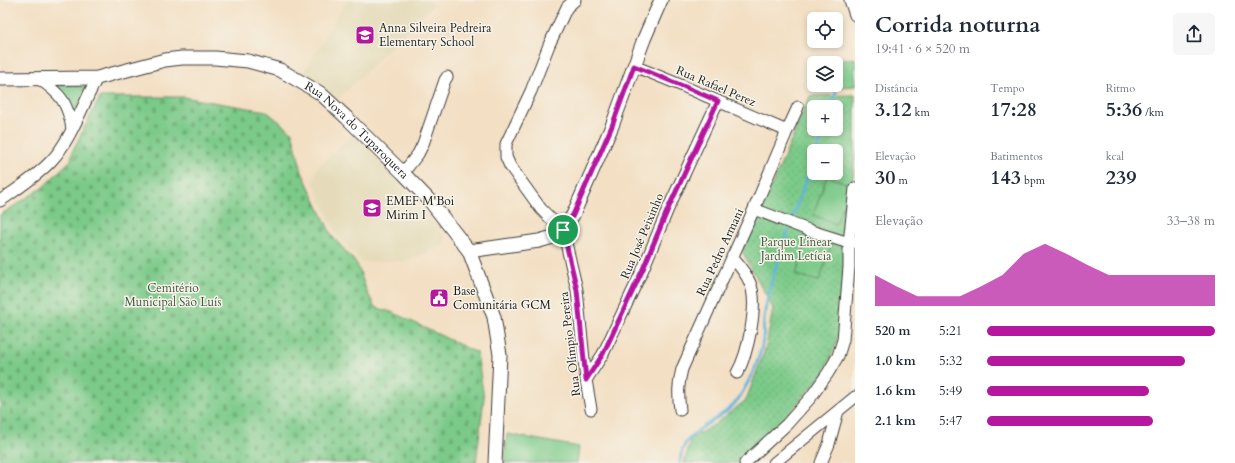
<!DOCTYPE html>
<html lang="pt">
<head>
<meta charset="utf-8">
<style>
  :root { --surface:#fff; --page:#f6f6f7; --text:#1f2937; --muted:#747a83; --accent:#b5179e }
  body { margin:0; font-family:Cardo,serif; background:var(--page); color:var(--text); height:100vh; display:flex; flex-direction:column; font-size:15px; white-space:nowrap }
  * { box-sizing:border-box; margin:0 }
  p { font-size:13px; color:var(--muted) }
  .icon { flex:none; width:22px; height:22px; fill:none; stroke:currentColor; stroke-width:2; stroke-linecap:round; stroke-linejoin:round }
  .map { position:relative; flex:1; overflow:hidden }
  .details { display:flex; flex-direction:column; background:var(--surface); width:380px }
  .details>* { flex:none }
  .tools { position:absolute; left:807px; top:12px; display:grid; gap:8px }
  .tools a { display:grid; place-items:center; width:36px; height:36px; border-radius:6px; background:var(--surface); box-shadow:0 2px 6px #0003; font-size:20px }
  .pin { position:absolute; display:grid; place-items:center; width:34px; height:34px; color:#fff; margin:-17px; border:2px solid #fff; border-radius:50%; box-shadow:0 1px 4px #0007 }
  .round { display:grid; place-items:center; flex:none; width:42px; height:42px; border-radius:6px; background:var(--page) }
  .headline { display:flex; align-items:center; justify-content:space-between; height:68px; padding:0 20px }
  h1 { font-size:22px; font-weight:600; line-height:30px }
  .metrics { display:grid; grid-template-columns:repeat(3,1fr); gap:6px; height:68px; padding:4px 20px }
  .metrics div { display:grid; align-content:center }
  .metrics b { font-size:20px; font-weight:600 }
  .metrics small { font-size:11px; font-weight:400 }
  .metrics p { font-size:11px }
  .chart { height:112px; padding:8px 20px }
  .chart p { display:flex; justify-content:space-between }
  .chart svg { width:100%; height:72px; margin-top:4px; fill:var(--accent); opacity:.7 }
  ul { padding:0 20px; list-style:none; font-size:13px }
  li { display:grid; grid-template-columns:64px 48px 1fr; align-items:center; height:30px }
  li i { height:10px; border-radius:5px; background:var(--accent) }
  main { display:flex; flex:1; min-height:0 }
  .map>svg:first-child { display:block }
  .built { fill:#e5dbba }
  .cemetery { fill:url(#cemetery-stones); stroke:#4c7352 }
  .park { fill:url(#park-dots); stroke:#4c7352; fill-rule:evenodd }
  .garden { fill:#7cca89; stroke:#4c7352 }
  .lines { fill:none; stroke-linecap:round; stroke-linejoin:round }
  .stream { stroke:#5fb3db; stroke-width:3 }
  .minor-casing { stroke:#3c3935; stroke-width:13 }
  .tertiary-casing { stroke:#3c3935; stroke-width:15 }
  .minor { stroke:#fff; stroke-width:11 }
  .tertiary { stroke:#fff; stroke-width:13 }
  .route-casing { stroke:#fff; stroke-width:8 }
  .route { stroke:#b5179e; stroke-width:5 }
  .labels { text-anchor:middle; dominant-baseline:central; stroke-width:3; stroke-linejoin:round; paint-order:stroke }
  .poi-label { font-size:12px; fill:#1c1c1c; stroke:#f7f3e8; text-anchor:start }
  .street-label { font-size:12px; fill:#1c1c1c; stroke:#f7f3e8 }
  .park-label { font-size:12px; fill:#3e5942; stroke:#f7f3e8 }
</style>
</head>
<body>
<main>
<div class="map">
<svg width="855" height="463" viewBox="0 0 855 463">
  <defs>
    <pattern id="cemetery-stones" width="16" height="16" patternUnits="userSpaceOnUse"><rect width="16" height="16" fill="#7cca89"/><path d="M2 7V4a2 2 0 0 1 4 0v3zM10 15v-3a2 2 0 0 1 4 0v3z" fill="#6bad76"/></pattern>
    <pattern id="park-dots" width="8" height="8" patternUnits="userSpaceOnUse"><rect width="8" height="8" fill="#7cca89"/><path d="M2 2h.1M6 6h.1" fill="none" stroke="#6bad76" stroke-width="1.8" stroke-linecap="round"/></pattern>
  </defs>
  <rect width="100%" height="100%" fill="#f7f3e8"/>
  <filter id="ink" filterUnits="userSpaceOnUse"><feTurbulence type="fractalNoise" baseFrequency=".025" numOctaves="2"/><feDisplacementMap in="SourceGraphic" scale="8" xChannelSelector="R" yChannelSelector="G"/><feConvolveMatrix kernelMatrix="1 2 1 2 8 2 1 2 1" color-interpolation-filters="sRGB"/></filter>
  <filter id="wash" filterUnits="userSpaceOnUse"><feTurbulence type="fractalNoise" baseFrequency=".012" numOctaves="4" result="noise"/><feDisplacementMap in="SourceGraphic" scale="16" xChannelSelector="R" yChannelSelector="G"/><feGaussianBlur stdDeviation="0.9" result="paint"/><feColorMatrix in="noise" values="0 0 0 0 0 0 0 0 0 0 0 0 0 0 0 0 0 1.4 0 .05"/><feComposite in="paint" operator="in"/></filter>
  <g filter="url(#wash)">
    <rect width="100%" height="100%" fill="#f3dfc3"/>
    <path class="built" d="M349,0H428L433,5L338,99L303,74L340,11Z
      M355,133L445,237V245L407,261L361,262L336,234L313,182L317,168Z"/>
    <path class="cemetery" d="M100,97H183L266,111L292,132L302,172L332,236L357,264L367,292L375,307L394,313L477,353L484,398L476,463H0V215L42,188L71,160L73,150Z"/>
    <path class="park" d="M53,82L90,88L74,112Z
      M855,95V150L853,178L845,228L841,319L838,339L823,375L779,425L739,463H684L691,438L714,425L746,400L766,347L773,308L742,251L765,202L810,96ZM814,107H836V129H814ZM814,151H836V173H814Z"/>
    <path class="garden" d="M855,58V86L820,88L819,85H836V63H818Z
      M827,176L851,185L836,224L813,215Z
      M809,234L832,244L819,281L796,275Z
      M507,434L579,447L577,463H504Z"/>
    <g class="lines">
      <path class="stream" d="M831,107L836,92
        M817,151L825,129
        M793,216L814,159
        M680,463C681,426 722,424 739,398C750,380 760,361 763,340C764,331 763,321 765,312C769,284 779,258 788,231"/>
    </g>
  </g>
  <g filter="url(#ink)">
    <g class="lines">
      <defs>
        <path id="minor" d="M575,0L567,7L549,45L531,91L506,144V157L510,166L541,209L553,221L563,230L577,290L586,380L591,409
          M850,0L855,15
          M634,66L678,84L787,131
          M39,79C61,94 68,103 72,129
          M403,173L418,154L423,144L445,80L447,77
          M0,201C17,189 36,177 51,161C71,140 83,104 97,78
          M754,209L811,231L849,243L855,242
          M732,257C739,265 746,273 750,283C759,303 748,354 737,373
          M586,380L603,354L643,269L668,209L718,101
          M680,410C678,394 678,384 682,369L754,209L787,131L798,107
          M745,463L787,424L811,397L828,373L838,356L843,340L845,316L849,267V243L855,188
          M774,463L855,397
          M821,463L829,444L838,411"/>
        <g id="tertiary">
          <path id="s1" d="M0,79L97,78L165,60L182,58H215L248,61L280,70L320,93L347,118L403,173L430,201L469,251L494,317L500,355L495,463"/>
          <path d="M469,251L539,241L553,237L563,230L573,215L612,126L644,39L661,0"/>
        </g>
      </defs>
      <use href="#minor" class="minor-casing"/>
      <use href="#tertiary" class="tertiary-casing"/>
      <use href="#minor" class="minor"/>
      <use href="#tertiary" class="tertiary"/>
    </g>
  </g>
  <g class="lines" filter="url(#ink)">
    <defs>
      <path id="route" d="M634,66L678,84L718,101L668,209L643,269L603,354L586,380L577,290L563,230L573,215L612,126Z"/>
    </defs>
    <use href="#route" class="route-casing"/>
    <use href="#route" class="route"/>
  </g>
  <defs>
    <symbol id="school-square" viewBox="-11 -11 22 22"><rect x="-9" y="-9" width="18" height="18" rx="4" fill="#b5179e" stroke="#f7f3e8"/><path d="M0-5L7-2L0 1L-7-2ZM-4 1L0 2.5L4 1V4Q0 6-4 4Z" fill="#fff"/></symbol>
    <symbol id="civic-square" viewBox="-11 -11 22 22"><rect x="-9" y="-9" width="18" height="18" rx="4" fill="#b5179e" stroke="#f7f3e8"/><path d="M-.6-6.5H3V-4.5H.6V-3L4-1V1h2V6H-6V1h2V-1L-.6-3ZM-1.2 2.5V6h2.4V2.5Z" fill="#fff"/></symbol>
  </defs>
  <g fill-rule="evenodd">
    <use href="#school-square" x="354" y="24" width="22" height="22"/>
    <use href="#school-square" x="361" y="197" width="22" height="22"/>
    <use href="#civic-square" x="428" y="287" width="22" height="22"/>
  </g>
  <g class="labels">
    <g class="poi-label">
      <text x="379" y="28">Anna Silveira Pedreira<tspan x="379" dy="14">Elementary School</tspan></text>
      <text x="386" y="201">EMEF M'Boi<tspan x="386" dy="14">Mirim I</tspan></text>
      <text x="453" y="291">Base<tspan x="453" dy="14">Comunitária GCM</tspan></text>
    </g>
    <g class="street-label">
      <text transform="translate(716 86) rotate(23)">Rua Rafael Perez</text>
      <text stroke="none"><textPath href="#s1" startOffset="382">Rua Nova do Tuparoquera</textPath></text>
      <text transform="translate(642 236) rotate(-67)">Rua José Peixinho</text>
      <text transform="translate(720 252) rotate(-65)">Rua Pedro Armani</text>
      <text transform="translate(570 344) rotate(-97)">Rua Olímpio Pereira</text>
    </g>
    <g class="park-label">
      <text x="796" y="242">Parque Linear<tspan x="796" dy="14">Jardim Letícia</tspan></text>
      <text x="173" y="288">Cemitério<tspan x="173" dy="14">Municipal São Luís</tspan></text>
    </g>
  </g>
</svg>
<div class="tools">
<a><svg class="icon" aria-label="locate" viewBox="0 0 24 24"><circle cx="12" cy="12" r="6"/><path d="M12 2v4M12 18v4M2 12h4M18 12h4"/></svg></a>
<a><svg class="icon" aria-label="layers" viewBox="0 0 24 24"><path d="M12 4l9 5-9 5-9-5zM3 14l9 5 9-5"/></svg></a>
<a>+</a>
<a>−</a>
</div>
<div class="pin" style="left:563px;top:230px;background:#1e9e55"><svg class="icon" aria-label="arrive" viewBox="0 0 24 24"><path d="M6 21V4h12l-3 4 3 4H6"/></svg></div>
</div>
<section class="details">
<div class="headline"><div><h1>Corrida noturna</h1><p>19:41 · 6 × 520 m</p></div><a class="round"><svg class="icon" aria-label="share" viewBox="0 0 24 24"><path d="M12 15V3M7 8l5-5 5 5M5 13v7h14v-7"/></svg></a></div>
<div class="metrics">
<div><p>Distância</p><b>3.12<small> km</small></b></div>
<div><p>Tempo</p><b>17:28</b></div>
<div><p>Ritmo</p><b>5:36<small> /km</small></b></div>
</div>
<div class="metrics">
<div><p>Elevação</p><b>30<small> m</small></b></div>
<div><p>Batimentos</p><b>143<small> bpm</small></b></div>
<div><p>kcal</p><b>239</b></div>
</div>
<div class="chart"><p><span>Elevação</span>33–38 m</p>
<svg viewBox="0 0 160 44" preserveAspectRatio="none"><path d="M0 44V25L10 32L20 38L30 38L40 38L50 32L60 25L70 12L80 6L90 12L100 19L110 25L120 25L130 25L140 25L150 25L160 25V44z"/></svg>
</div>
<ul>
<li><b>520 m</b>5:21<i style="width:100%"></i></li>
<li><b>1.0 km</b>5:32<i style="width:87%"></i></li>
<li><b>1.6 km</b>5:49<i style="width:71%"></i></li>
<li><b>2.1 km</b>5:47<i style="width:73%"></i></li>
</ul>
</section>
</main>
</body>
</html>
